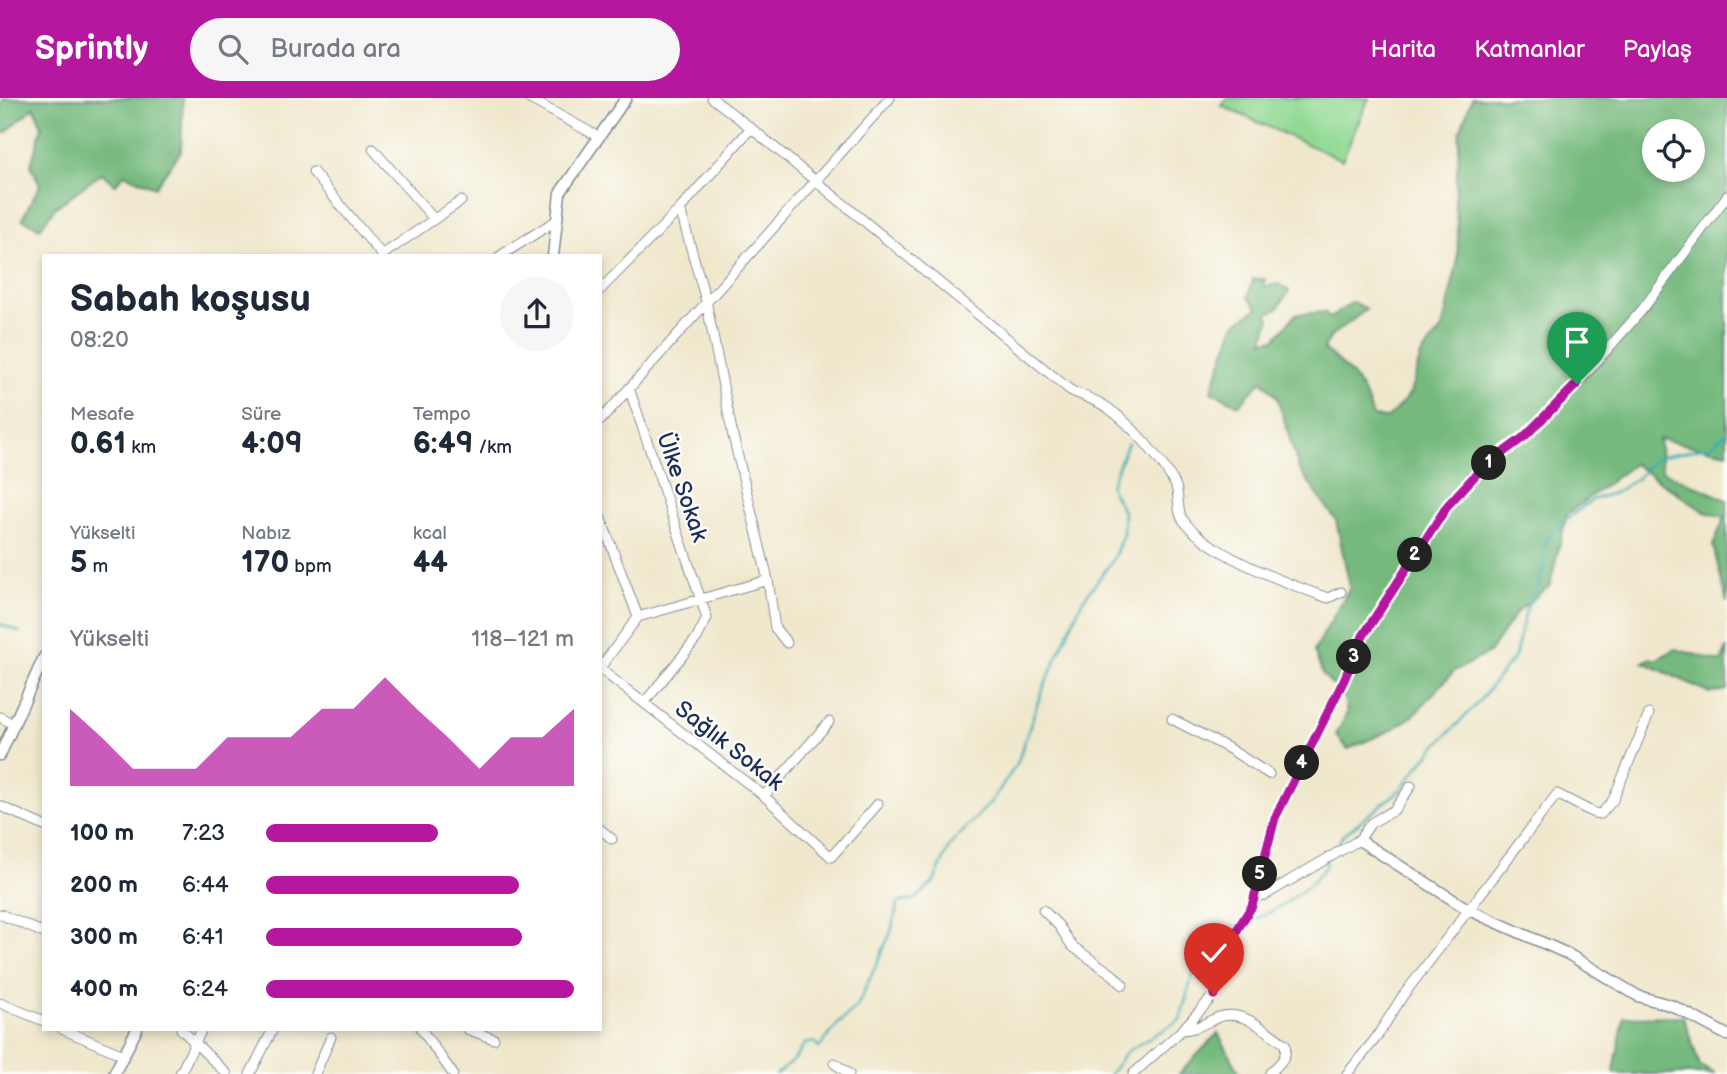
<!DOCTYPE html>
<html lang="tr">
<head>
<meta charset="utf-8">
<style>
  :root { --surface:#fff; --page:#f6f6f7; --text:#1f2937; --muted:#747a83; --accent:#b5179e }
  body { margin:0; font-family:"Balsamiq Sans",sans-serif; background:var(--page); color:var(--text); height:100vh; display:flex; flex-direction:column; font-size:26px; white-space:nowrap }
  * { box-sizing:border-box; margin:0 }
  p { font-size:23px; color:var(--muted) }
  .icon { flex:none; width:38px; height:38px; fill:none; stroke:currentColor; stroke-width:2; stroke-linecap:round; stroke-linejoin:round }
  .map { position:relative; flex:1; overflow:hidden }
  .details { position:absolute; left:42px; top:156px; width:560px; height:777px; display:flex; flex-direction:column; background:var(--surface); border-radius:0px; box-shadow:0 4px 10px #0003 }
  .details>* { flex:none }
  .fabs { position:absolute; left:1642px; top:21px; display:grid; gap:14px }
  .fabs a { display:grid; place-items:center; width:63px; height:63px; border-radius:50%; background:var(--surface); box-shadow:0 4px 10px #0003; font-size:35px }
  .pin { position:absolute; display:grid; place-items:center; width:60px; height:60px; color:#fff; margin:-72px -30px; border-radius:50% 50% 50% 0; rotate:-45deg; box-shadow:0 0 7px #0007 }
  .pin .icon { rotate:45deg }
  .km { position:absolute; width:35px; height:35px; margin:-18px; border-radius:50%; background:#222; color:#fff; font-size:19px; line-height:35px; text-align:center }
  .round { display:grid; place-items:center; flex:none; width:74px; height:74px; border-radius:37px; background:var(--page) }
  .overview { display:flex; align-items:center; justify-content:space-between; height:119px; padding:0 28px }
  h1 { font-size:38px; font-weight:700; line-height:52px }
  .figures { display:grid; grid-template-columns:repeat(3,1fr); gap:10px; height:119px; padding:7px 28px }
  .figures div { display:grid; align-content:center }
  .figures b { font-size:30px; font-weight:700 }
  .figures small { font-size:19px; font-weight:400 }
  .figures p { font-size:19px }
  .chart { height:196px; padding:14px 28px }
  .chart p { display:flex; justify-content:space-between }
  .chart svg { width:100%; height:126px; margin-top:7px; fill:var(--accent); opacity:.7 }
  ul { padding:0 28px; list-style:none; font-size:23px }
  li { display:grid; grid-template-columns:112px 84px 1fr; align-items:center; height:52px }
  li i { height:18px; border-radius:9px; background:var(--accent) }
  header { display:flex; align-items:center; gap:42px; box-sizing:border-box; height:98px; padding:0 35px; background:var(--accent); color:#fff }
  header strong { font-size:33px }
  nav { display:flex; gap:38px; margin-inline-start:auto; font-size:24px }
  .search { width:490px; height:63px; background:var(--page); display:flex; align-items:center; gap:18px; box-sizing:border-box; padding:0 24px; border-radius:38px; color:var(--muted); font-size:26px }
  .map>svg:first-child { display:block }
  .green { fill:#91d993; stroke:#568478; stroke-width:2 }
  .forest { fill:#74b97d; stroke:#48746e; stroke-width:2; fill-rule:evenodd }
  .lines { fill:none; stroke-linecap:round; stroke-linejoin:round }
  .stream { stroke:#3badb5; stroke-width:2.5 }
  .minor-casing { stroke:#868c96; stroke-width:11 }
  .tertiary-casing { stroke:#868c96; stroke-width:13 }
  .minor { stroke:#fff; stroke-width:9 }
  .tertiary { stroke:#fff; stroke-width:10 }
  .route-casing { stroke:#fff; stroke-width:14 }
  .route { stroke:#b5179e; stroke-width:9 }
  .labels { text-anchor:middle; dominant-baseline:central; stroke-width:5; stroke-linejoin:round; paint-order:stroke }
  .street-label { font-size:23px; fill:#1b2f5e; stroke:#fdfcf7 }
</style>
</head>
<body>
<header>
<strong>Sprintly</strong>
<div class="search"><svg class="icon" aria-label="search" viewBox="0 0 24 24"><circle cx="10" cy="10" r="6"/><path d="M15 15l6 6"/></svg>Burada ara</div>
<nav><a>Harita</a><a>Katmanlar</a><a>Paylaş</a></nav>
</header>
<div class="map">
<svg width="1727" height="976" viewBox="0 0 1727 976">
  <rect width="100%" height="100%" fill="#fdfcf7"/>
  <filter id="ink" filterUnits="userSpaceOnUse"><feTurbulence type="fractalNoise" baseFrequency=".0143" numOctaves="2"/><feDisplacementMap in="SourceGraphic" scale="14" xChannelSelector="R" yChannelSelector="G"/><feConvolveMatrix kernelMatrix="1 2 1 2 8 2 1 2 1" color-interpolation-filters="sRGB"/></filter>
  <filter id="wash" filterUnits="userSpaceOnUse"><feTurbulence type="fractalNoise" baseFrequency=".00686" numOctaves="4" result="noise"/><feDisplacementMap in="SourceGraphic" scale="28" xChannelSelector="R" yChannelSelector="G"/><feGaussianBlur stdDeviation="1.57" result="paint"/><feColorMatrix in="noise" values="0 0 0 0 0 0 0 0 0 0 0 0 0 0 0 0 0 1.4 0 .05"/><feComposite in="paint" operator="in"/></filter>
  <g filter="url(#wash)">
    <rect width="100%" height="100%" fill="#f0e8cd"/>
    <path class="green" d="M1227,0H1369L1342,62L1222,8Z"/>
    <path class="forest" d="M4,0H183L181,53L155,89L124,76L115,87L102,75L56,109L40,130L22,121L40,87L31,67L42,28L34,9L5,35L0,34V10Z
      M1472,0H1727V355L1659,341L1662,373L1727,402V505L1713,447L1725,419L1705,414L1634,366L1567,416L1550,487L1516,515L1489,555L1454,573L1413,618L1389,633L1348,651L1336,637L1347,615L1344,598L1323,577L1314,553L1350,489L1336,422L1299,371L1277,299L1262,282L1239,307L1211,293L1235,226L1258,210L1248,199L1253,181H1265L1264,189L1279,186L1289,193L1278,210L1267,216L1270,220L1263,243L1275,241L1296,216L1325,214L1330,220L1353,204L1367,211L1331,238L1324,251C1349,272 1364,286 1373,319L1388,320L1410,296L1421,257L1442,231L1457,166L1458,138L1455,104L1460,34ZM1654,33H1692V72H1654Z
      M1727,550V592L1710,595L1643,564L1651,560L1655,562L1676,551L1721,564Z
      M1683,918L1700,968L1715,976H1616L1614,973L1624,919Z
      M1218,935L1240,976H1179Z"/>
    <g class="lines">
      <path class="stream" d="M0,526L20,534
        M1334,753L1343,737L1399,693L1434,650L1476,607L1515,558L1526,512L1540,482L1544,466L1543,456L1547,442L1561,425L1592,402L1616,394L1637,380L1656,360L1710,348L1727,334
        M1247,824C1275,814 1312,791 1327,765
        M777,976L794,962L805,946L815,944L819,950L839,925L857,909L891,834L898,805L916,801L934,784L950,747L991,704L1017,666L1040,598L1082,503L1113,462L1123,436L1124,416L1110,388L1128,345
        M1110,976L1126,954L1180,922L1194,872L1219,834L1237,828"/>
    </g>
  </g>
  <g filter="url(#ink)">
    <g class="lines">
      <defs>
        <path id="minor" d="M528,0L599,39
          M712,0L751,30L1070,292C1082,298 1097,302 1108,310C1132,327 1161,361 1175,386C1180,396 1176,413 1183,422C1208,456 1288,486 1328,500L1341,494
          M373,51L434,121
          M313,74L382,157L461,103
          M680,111L706,203L733,338L768,482L775,530L787,545
          M500,158L557,122
          M600,192L680,111L751,30
          M629,290L707,520L697,540L644,605
          M600,323L890,0
          M600,418L638,519
          M600,570L638,519L768,482
          M600,571L764,698L831,759L878,706
          M0,619L13,626
          M1172,621L1228,650L1269,676
          M764,698L829,624
          M0,708L44,728
          M600,731L612,741
          M1254,799L1265,797L1359,742L1371,725L1394,712L1411,688
          M1043,812L1059,828L1072,848L1113,877L1123,887
          M0,816L44,835
          M0,905L44,923
          M62,931L123,957
          M181,931L227,976
          M421,931L453,976
          M467,931L494,941
          M1182,932C1196,932 1206,924 1219,919C1243,911 1266,933 1285,946C1288,960 1279,966 1270,975
          M834,965L849,976
          M180,976L202,931
          M250,976L273,931
          M315,976L331,939
          M1133,976L1182,932L1214,897L1228,869L1237,832L1252,808L1275,720L1344,582L1363,538L1448,407L1482,370L1524,339L1569,295L1642,212L1727,98
          M1347,976L1376,940L1402,899L1557,696L1594,715L1601,716L1613,702L1649,616"/>
        <path id="tertiary" d="M553,158L560,95L626,0
          M0,657L44,559
          M1359,742L1469,812L1568,856L1638,898L1673,908L1727,937
          M114,976L137,931"/>
      </defs>
      <use href="#minor" class="minor-casing"/>
      <use href="#tertiary" class="tertiary-casing"/>
      <use href="#minor" class="minor"/>
      <use href="#tertiary" class="tertiary"/>
    </g>
  </g>
  <g class="lines" filter="url(#ink)">
    <defs>
      <path id="route" d="M1214,897L1228,869L1237,832L1252,808L1275,720L1344,582L1363,538L1448,407L1482,370L1524,339L1577,286"/>
    </defs>
    <use href="#route" class="route-casing"/>
    <use href="#route" class="route"/>
  </g>
  <g class="labels">
    <g class="street-label">
      <text transform="translate(682 389) rotate(71)">Ülke Sokak</text>
      <text transform="translate(729 648) rotate(38)">Sağlık Sokak</text>
    </g>
  </g>
</svg>
<div class="fabs">
<a><svg class="icon" aria-label="locate" viewBox="0 0 24 24"><circle cx="12" cy="12" r="6"/><path d="M12 2v4M12 18v4M2 12h4M18 12h4"/></svg></a>
</div>
<div class="pin" style="left:1577px;top:286px;background:#1e9e55"><svg class="icon" aria-label="arrive" viewBox="0 0 24 24"><path d="M6 21V4h12l-3 4 3 4H6"/></svg></div>
<div class="pin" style="left:1214px;top:897px;background:#d93025"><svg class="icon" aria-label="check" viewBox="0 0 24 24"><path d="M5 12l5 5 9-10"/></svg></div>
<b class="km" style="left:1489px;top:365px">1</b>
<b class="km" style="left:1415px;top:457px">2</b>
<b class="km" style="left:1354px;top:559px">3</b>
<b class="km" style="left:1302px;top:665px">4</b>
<b class="km" style="left:1260px;top:776px">5</b>
<section class="details">
<div class="overview"><div><h1>Sabah koşusu</h1><p>08:20</p></div><a class="round"><svg class="icon" aria-label="share" viewBox="0 0 24 24"><path d="M12 15V3M7 8l5-5 5 5M5 13v7h14v-7"/></svg></a></div>
<div class="figures">
<div><p>Mesafe</p><b>0.61<small> km</small></b></div>
<div><p>Süre</p><b>4:09</b></div>
<div><p>Tempo</p><b>6:49<small> /km</small></b></div>
</div>
<div class="figures">
<div><p>Yükselti</p><b>5<small> m</small></b></div>
<div><p>Nabız</p><b>170<small> bpm</small></b></div>
<div><p>kcal</p><b>44</b></div>
</div>
<div class="chart"><p><span>Yükselti</span>118–121 m</p>
<svg viewBox="0 0 160 44" preserveAspectRatio="none"><path d="M0 44V17L10 27L20 38L30 38L40 38L50 27L60 27L70 27L80 17L90 17L100 6L110 17L120 27L130 38L140 27L150 27L160 17V44z"/></svg>
</div>
<ul>
<li><b>100 m</b>7:23<i style="width:56%"></i></li>
<li><b>200 m</b>6:44<i style="width:82%"></i></li>
<li><b>300 m</b>6:41<i style="width:83%"></i></li>
<li><b>400 m</b>6:24<i style="width:100%"></i></li>
</ul>
</section>
</div>
</body>
</html>
